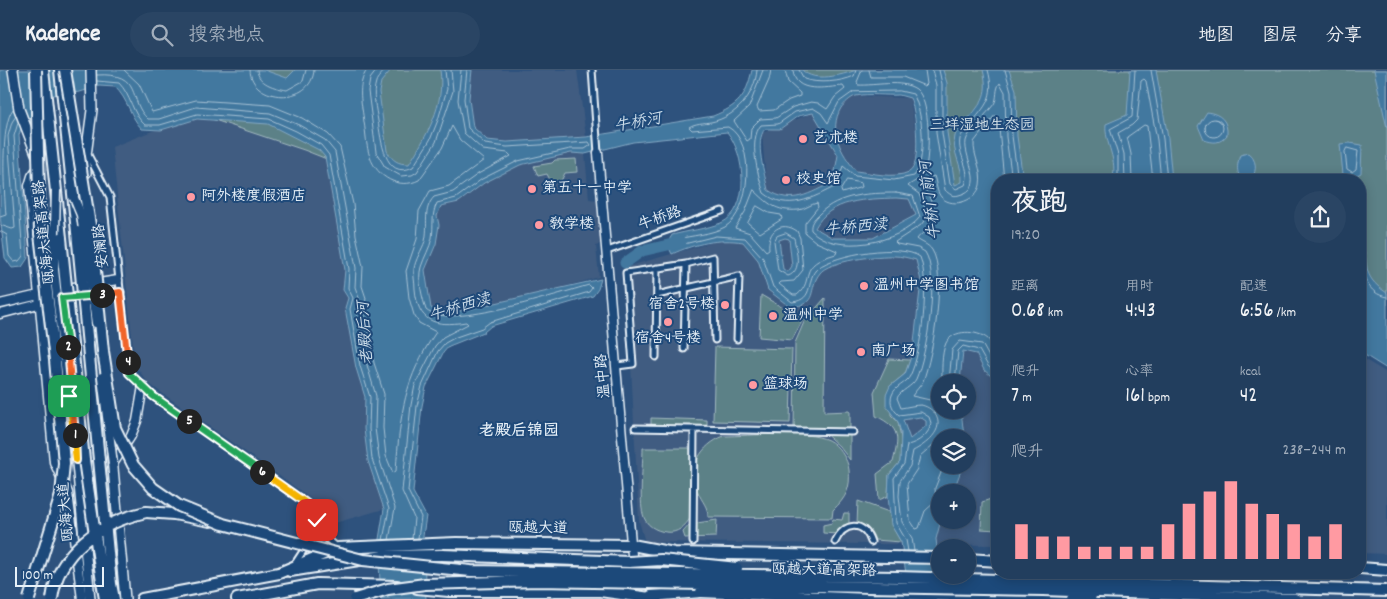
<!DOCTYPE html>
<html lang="zh">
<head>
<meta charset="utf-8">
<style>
  :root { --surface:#223e5e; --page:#2a4564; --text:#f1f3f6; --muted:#a2aebc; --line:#3f5773; --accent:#ff9aa2 }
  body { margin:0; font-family:Dekko,"LXGW WenKai TC",sans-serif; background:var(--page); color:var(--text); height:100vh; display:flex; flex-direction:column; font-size:19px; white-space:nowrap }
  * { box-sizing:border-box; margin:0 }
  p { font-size:16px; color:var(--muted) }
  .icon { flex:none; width:28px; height:28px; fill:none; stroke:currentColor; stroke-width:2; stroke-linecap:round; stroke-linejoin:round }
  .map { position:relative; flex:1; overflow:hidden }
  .details { position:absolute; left:991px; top:104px; width:375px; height:405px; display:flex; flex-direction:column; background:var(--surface); border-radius:20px; box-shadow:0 2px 12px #0003,0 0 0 1px var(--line) }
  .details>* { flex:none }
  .tools { position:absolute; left:931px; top:304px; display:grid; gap:10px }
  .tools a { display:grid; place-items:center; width:45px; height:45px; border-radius:50%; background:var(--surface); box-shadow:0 2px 12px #0003,0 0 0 1px var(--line); font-size:25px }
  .scale { position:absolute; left:15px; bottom:12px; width:89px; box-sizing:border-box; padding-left:5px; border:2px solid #e8f1f8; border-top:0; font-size:14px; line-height:18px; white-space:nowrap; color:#e8f1f8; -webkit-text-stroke:4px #1f4a7a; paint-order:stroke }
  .pin { position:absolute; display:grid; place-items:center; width:42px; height:42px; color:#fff; margin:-21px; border-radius:10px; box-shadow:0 2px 8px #0006 }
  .km { position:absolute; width:25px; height:25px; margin:-12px; border-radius:50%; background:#222; color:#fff; font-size:14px; line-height:25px; text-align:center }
  .round { display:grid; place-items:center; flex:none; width:52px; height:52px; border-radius:26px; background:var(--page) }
  .overview { display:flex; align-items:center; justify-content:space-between; height:85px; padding:0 20px }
  h1 { font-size:28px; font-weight:600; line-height:38px }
  .metrics { display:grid; grid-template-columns:repeat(3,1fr); gap:8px; height:85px; padding:5px 20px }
  .metrics div { display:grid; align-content:center }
  .metrics b { font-size:21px; font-weight:600 }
  .metrics small { font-size:14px; font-weight:400 }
  .metrics p { font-size:14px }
  .chart { height:140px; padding:10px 20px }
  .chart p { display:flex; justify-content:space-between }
  .chart svg { width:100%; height:90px; margin-top:5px; stroke:var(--accent); stroke-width:6 }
  header { display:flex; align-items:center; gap:30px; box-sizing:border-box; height:70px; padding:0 25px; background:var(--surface); border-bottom:1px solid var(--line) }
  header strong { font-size:24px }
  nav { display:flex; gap:28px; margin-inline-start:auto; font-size:18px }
  .search { width:350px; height:45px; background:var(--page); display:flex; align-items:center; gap:12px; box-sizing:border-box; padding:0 18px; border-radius:28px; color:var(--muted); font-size:19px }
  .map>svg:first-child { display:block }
  .built { fill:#405c81; fill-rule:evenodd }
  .green { fill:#5c8187; stroke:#a2b9c0 }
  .water { fill:#42789f; stroke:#84a8c3; fill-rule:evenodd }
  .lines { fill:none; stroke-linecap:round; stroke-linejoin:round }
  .shore { stroke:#a6c1d4; stroke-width:1 }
  .river { stroke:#42789f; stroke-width:11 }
  .street-casing { stroke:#e8f1f8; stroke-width:9 }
  .secondary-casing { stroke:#e8f1f8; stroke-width:11 }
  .primary-casing { stroke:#e8f1f8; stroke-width:12 }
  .highway-casing { stroke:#e8f1f8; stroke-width:14 }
  .street { stroke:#1f4a7a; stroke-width:5 }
  .secondary { stroke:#1f4a7a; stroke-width:8 }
  .primary { stroke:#1f4a7a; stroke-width:9 }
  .highway { stroke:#1f4a7a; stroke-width:10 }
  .secondary-bridge-casing { stroke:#e8f1f8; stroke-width:11; stroke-linecap:butt }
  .highway-bridge-casing { stroke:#e8f1f8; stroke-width:14; stroke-linecap:butt }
  .secondary-bridge { stroke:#1f4a7a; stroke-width:8 }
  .highway-bridge { stroke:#1f4a7a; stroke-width:10 }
  .split-1-casing { stroke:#fff; stroke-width:10 }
  .split-2-casing { stroke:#fff; stroke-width:10 }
  .split-3-casing { stroke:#fff; stroke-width:10 }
  .split-4-casing { stroke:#fff; stroke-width:10 }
  .split-5-casing { stroke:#fff; stroke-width:10 }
  .split-6-casing { stroke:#fff; stroke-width:10 }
  .split-7-casing { stroke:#fff; stroke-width:10 }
  .split-1 { stroke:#f5b400; stroke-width:6 }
  .split-2 { stroke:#f0652b; stroke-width:6 }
  .split-3 { stroke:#22a559; stroke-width:6 }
  .split-4 { stroke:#f0652b; stroke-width:6 }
  .split-5 { stroke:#22a559; stroke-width:6 }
  .split-6 { stroke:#22a559; stroke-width:6 }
  .split-7 { stroke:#f5b400; stroke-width:6 }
  .poi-dot { fill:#ff9aa2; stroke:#1f4a7a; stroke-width:2 }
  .labels { text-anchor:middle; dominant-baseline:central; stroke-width:4; stroke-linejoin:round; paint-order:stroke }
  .park-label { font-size:15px; fill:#d3e0e7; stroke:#1f4a7a }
  .poi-label { font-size:15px; fill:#e8f1f8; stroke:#1f4a7a; text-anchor:start }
  .street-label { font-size:15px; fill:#e8f1f8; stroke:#1f4a7a }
  .water-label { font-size:16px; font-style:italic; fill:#cfdfeb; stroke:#1f4a7a }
  .neighbourhood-label { font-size:16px; font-weight:bold; fill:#e8f1f8; stroke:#1f4a7a }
</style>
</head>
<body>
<header>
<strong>Kadence</strong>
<div class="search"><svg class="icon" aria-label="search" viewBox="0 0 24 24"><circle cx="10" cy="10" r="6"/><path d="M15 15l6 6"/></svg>搜索地点</div>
<nav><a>地图</a><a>图层</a><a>分享</a></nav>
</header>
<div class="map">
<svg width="1387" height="529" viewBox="0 0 1387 529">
  <rect width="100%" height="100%" fill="#2e527d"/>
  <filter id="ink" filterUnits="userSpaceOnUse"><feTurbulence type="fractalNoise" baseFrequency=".02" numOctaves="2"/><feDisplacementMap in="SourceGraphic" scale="10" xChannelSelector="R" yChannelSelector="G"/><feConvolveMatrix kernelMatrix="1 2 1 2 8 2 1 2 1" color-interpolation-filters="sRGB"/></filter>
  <g filter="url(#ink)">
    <path class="built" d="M472,0H577L586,67L522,71L520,95L571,83L585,84L589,129L599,130L602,173L596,176L599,207L521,229L460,241H440L431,238L425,200L436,174L433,144L441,136L459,132L484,113L514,98L512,72L487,70L473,57L469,29Z
      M855,26L910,28L916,64V145L873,168H848L847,192L864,188L895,185L916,189L921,211L913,281L976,283L987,302L997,311V475L645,472L639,451L626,197L717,171L769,148L762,63ZM940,312H968V340H940ZM940,368H968V395H940ZM940,422H968V450H940Z
      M197,49L268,54L325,88L345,200L343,220L348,228L345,238L356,298L365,327L364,359L368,391L384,439L324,456L309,427L148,313L135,295L112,77L152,61Z
      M1360,287L1387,303V484L1360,483Z"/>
    <path class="green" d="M120,0H466L420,126L304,80L122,19Z
      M771,0H1387V235L1360,226V110H998L951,222L916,10L784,32Z
      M576,89L577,102L565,103L561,111L557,112L550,110L547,104L538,106L534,96L552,93L555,90Z
      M761,225L797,246L807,242L792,270L759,267Z
      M825,228L824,342L850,341V390L839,376L823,362L794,361L795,273L804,252Z
      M715,277L792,279L790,353L713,351Z
      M889,289L910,290L905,304L890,316L891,345L898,352L902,374L900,392L889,405L888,426L879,430L877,404L893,392C899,368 901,358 876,346L874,322Z
      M651,348L707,350V357L651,355Z
      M724,366C749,366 806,360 828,370C838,375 848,389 849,400C851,418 846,428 833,440L832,448L708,447C708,436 702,432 698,422C687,397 701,375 724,366Z
      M643,378H690L691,447C685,456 678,464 666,462C656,461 645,455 643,444C639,431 643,394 643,378Z
      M995,387H998L997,460L981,459L982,432L994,428Z
      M858,431L889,442L893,458L901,472L875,470C872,461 867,454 857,454Z
      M844,443H849V455H843L837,464L823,463V455L832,453L833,449L842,450Z
      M717,450L716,467L685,468L683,462L690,454Z"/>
    <path class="water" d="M0,0H264L287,8L295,0H391L381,12L379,22L387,81C393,91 398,94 409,94C427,65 445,35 440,0H472L469,29L473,57L487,70L507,72L586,67L713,46C738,36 746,27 752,0H802C815,13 841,5 857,0H943L947,13V62L955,115L962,112C963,96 951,82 955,66C956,62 961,58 964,54C980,34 990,27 983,0H1009L1016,20L1017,66L1023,110H998L997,311L984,300L976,284L963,281L960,312H940V340H961L964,367L940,368V395H963L953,422H940L941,450L936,469L940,505L947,529H910L901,472L891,455L888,426L889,405L900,392L901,363L898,352L886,336V325L890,316L905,304L913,281L921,211L916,190C909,188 901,186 894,186C879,185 828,191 820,203C807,219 820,235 790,237L768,220L758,190L743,172C719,168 694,174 672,184L667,174L672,165C687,161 706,159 721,153C751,140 745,83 727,62L633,72L585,84L571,83L520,95L484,113L459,132L441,136L437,146L439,155L436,174L425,200L431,238L440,241H460L601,209L598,219L593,226L491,256L484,262L449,276L443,283L426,317L422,336L413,422L426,446L423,466L426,529H381L378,475L384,439L368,391L364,359L365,327L356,298L345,238L348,228L343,220L345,200L325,87L319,80L268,54L197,49L161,60L142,59C130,47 128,29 115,17L99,16L80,22L44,26L40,40L45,59L41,61L27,54L22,55L19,65L28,188L22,197L12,198L5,188L0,146ZM899,25L910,28C916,39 922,96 909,102C894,109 872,103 856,101C841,83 828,60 841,38C844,34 851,27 856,26C869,23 886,26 899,25ZM813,43L838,85L833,112C810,123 792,136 768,120C765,105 754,71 765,59H780L798,46ZM896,128L909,129L916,145L873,168H833L815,158C830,129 867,129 896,128ZM785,168L789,169L792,196L788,202L783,199L779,170ZM920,347L926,351V356L910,369L903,350Z
      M1130,0H1156L1168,68L1172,110H1112C1119,91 1104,73 1106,54L1127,45Z
      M1374,0H1387V58Z
      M1207,42C1221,44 1228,51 1227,65C1220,74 1214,73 1204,70L1198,56Z
      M1350,73L1362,75L1361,103L1353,107L1343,105L1340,74Z
      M1248,83C1257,90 1257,99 1252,109C1235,112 1236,97 1240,85Z
      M1360,168C1372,194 1358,204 1387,223V299L1363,284L1360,278Z"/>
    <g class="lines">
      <path class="shore" d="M124,0L139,14L152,42L196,30L270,35L302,48L328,64L340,77L353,134L356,165L363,197L362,216L366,228L364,240L374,293L384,324L383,358L386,386L393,403L396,401C400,344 404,309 436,262L419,253L414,245L409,228L406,201L417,169L419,141L430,121L449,116L484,90L460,70L452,56L442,78L419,110C399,120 377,107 370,87C366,76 366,63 364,52C362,35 356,15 367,0
        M250,0C251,33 312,36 314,0
        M257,0C258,14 275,18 287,20L303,11L306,0
        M377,0L370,9L368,21L376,82L385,97L401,106L412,105L417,102L436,72L453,21L451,0
        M385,0C382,4 377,8 376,12C372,24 376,39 378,51C381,68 384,111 413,97L430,70L438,50L447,19L445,0
        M757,0C755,25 736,47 711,52C704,53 695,53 689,57L692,60L728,57C756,72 751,141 725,157C712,164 691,166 676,169L674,174L676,176L716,166L745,168L763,188L773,217L792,232C816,230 805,208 818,198C836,184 901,173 920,187C930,212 922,281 910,306C906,314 895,316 892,325C889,333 893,340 899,345L921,342L929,347L931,353C930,364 918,373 907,375L904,394L894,408L896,453L906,470L908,481
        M763,0L749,37L734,51L747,71L750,69L751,58L760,49L776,48L793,37L811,32L818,33L827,39L835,27L845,19L843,16C827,17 794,25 793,0
        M771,0L769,10L757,37L759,41L774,40L789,30L800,26V23L788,12L785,0
        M799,0L804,9C818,14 841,12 854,6L856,0
        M862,0L857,12L858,15C875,16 901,9 916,19C931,30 930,84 925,101C922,110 913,111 908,116L919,124L926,141V148L921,155L895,172L897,174L918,178L925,182C940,205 927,284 916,309C912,317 901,320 897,328L901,338C907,337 915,335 921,335C926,336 932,339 935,344C946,360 925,375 913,381L910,396L900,411L899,426L902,452L912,468L914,481
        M869,0L871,7H903L925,16L927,14L925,0
        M932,0L936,15V63L945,120C949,124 953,127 959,125C988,118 963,89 966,71C968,61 987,44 994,34C998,28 995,19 1000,13L1005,22L1006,67L1012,110
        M939,0L942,14V63L950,114L956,119L965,115C972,99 957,85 960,69C961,64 966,60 969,56C985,36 996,28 988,0
        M1005,0L1011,21L1012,66L1018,110
        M1151,0L1163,69L1167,110
        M97,5C144,2 127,31 148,49H159L196,37L270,43L299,55L325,70L335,82L356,198L355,217L359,228L356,239L367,295L376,326L375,358L379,388L395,438L389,470
        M97,11L119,13C131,25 132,44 145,55H160L197,44L269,49L296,61L321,75L329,85L349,199L348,218L353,228L350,239L360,296L370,327L369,359L372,389L389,439L383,470
        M900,21L913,24C923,40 927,91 914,106L894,110L855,106L843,96L836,116C813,128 787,142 764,123C758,106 748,70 761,55L778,54L795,42L813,38L821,43L828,53L839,32L853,22Z
        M1205 58a9 9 0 1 1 18 0a9 9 0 1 1-18 0Z
        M1347,78L1358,81L1356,99L1352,102L1347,99L1345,82Z
        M847,110L861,113L862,117L842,123L841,120Z
        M1118,110V85L1110,59L1132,47L1135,0
        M1125,110L1124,84L1118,63L1132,55L1137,50L1141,11L1144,9L1146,11L1157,70L1161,110
        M1132,110L1131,84L1127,67L1144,55L1147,56L1153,110
        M754,120C768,133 775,142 799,140C805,139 811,134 817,133L818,137L805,153V163L816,172L837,181L836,184C795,195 816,210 797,225H793L779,214L781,212L794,211L803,200L800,168L797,161C781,150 767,161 769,179L766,181L750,163L735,158L745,142Z
        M896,123L913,126L920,147C900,173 835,186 811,160C810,153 814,149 819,144C839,124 869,123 896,123Z
        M757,136L769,143L781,145L782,149L760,163L748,153Z
        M0,147L6,145C4,120 0,55 13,39
        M0,155L12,159L15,158L8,66L12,52L16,46
        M0,161L7,165L9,186L14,192L19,191L23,186L14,66L18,53
        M786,163L794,168C796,180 803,201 788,206L778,200L774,171L777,166Z
        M1360,189C1363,205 1367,224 1387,227
        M942,312C942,301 941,284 946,273C953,259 977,260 988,269C993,274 994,280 998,286
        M949,312L952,280L960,271L982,274L992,292L998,297
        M955,312L958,281L963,276L979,280L988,296L998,305
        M940,338L930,330L912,326C915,321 920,317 923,311C933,286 947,203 932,180C928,174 922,173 917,169C920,164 925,163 929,158C941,145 929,128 924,116L931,107L934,106C937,114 936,122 942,128C954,139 977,130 980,115C983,99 973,87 974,72L995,45L998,48L1004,110
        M940,369L920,386L917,399L907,414L910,450L916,459L919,458L925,441L936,431L935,418L944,395
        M418,468L421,447L408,421L417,336L422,316L438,281L445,273L456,267L482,258L490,252L589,222L592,218L589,215C560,223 448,260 426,240C423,229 417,210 421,197C424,187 430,178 432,168C434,155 431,145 437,133L456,128L482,109L518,91L570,79H585L591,75L589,72L507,77L485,74L468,58L464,29L467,0
        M412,469L414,448L402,421L411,335L415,315L435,276L443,267L468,254L466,252C434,257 418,252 415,219C415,212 413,206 414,199C415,190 422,180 425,171C429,155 422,140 434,127L453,122L478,104L511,86L508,83L483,80L464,63L458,30L461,0"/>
      <path class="river" d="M625,193L642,181L681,172"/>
      <defs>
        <path id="street" d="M592,0L598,83
          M87,83L110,127L129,303L153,326L306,433L317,450
          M607,181L722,141
          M686,194L713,187L715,270
          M657,225L739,206L737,269
          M656,287L657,198
          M617,296L633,294L626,203L686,194L684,279
          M635,358L853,362
          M693,472L694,359
          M835,472C844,452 864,450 871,472
          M294,495L311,469L317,450L325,467L338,478"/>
        <path id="secondary" d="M598,83L633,497
          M39,96L32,106L29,116L54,392L68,423L82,529
          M61,219L118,210
          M0,234L43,224
          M0,244L62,228L120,222
          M113,394L131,366L137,351L143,316"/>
        <path id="primary" d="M13,0L19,39L37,86
          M86,103L85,93L92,40L91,0
          M43,146L62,225
          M76,383L90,529
          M112,387L125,529
          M1097,519V502"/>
        <path id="highway" d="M43,0L61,168
          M60,0L77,162
          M146,442L174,444L210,451
          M968,489L998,491
          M1360,498L1387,500
          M290,501L384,486L442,485
          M102,512L105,529
          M111,514L114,529
          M417,518L449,521H600L657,529
          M851,525L865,523L1014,528H1121
          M651,526L701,522
          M142,529L279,503L338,478L456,473L632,475L674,483L940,488
          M237,529L317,514L397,516"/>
      </defs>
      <use href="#street" class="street-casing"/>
      <use href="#secondary" class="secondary-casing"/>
      <use href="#primary" class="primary-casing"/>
      <use href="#highway" class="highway-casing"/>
      <use href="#street" class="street"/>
      <use href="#secondary" class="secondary"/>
      <use href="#primary" class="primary"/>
      <use href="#highway" class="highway"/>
      <defs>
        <path id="secondary-bridge" d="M56,120L54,200L76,390
          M74,128L81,145L96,253
          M102,307L113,394"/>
        <path id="highway-bridge" d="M65,0L91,161L103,281L115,358L133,395L153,418L179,436L223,454L363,490L471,501L897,507L1387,521
          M77,162L111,514
          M61,168L84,390L102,512
          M442,485L629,492L661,490L737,498
          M701,522L869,529
          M29,529L61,425L64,393L55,290L40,164L36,0
          M52,529C58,480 102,452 146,442
          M355,529L388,519L425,514L539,511L1043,520L1295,529
          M1072,529L1091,526"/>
      </defs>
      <use href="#secondary-bridge" class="secondary-bridge-casing"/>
      <use href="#highway-bridge" class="highway-bridge-casing"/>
      <use href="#secondary-bridge" class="secondary-bridge"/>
      <use href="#highway-bridge" class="highway-bridge"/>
    </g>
  </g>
  <g class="lines" filter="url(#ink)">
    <defs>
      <path id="split-1" d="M69,326L76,390L75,365"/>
      <path id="split-2" d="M68,277L75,365"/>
      <path id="split-3" d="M68,277L62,228L102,225"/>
      <path id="split-4" d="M102,225L120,222L128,292"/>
      <path id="split-5" d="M128,292L129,303L153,326L189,351"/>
      <path id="split-6" d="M189,351L262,402"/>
      <path id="split-7" d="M262,402L306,433L317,450"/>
    </defs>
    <use href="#split-1" class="split-1-casing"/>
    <use href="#split-2" class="split-2-casing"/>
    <use href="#split-3" class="split-3-casing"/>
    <use href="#split-4" class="split-4-casing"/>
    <use href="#split-5" class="split-5-casing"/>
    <use href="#split-6" class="split-6-casing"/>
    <use href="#split-7" class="split-7-casing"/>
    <use href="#split-1" class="split-1"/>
    <use href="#split-2" class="split-2"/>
    <use href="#split-3" class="split-3"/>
    <use href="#split-4" class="split-4"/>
    <use href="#split-5" class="split-5"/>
    <use href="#split-6" class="split-6"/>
    <use href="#split-7" class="split-7"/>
  </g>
  <g class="poi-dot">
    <circle cx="803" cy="69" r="5"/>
    <circle cx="786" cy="110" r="5"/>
    <circle cx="532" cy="119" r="5"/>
    <circle cx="191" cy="127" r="5"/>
    <circle cx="539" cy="155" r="5"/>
    <circle cx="864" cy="216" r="5"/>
    <circle cx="725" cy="235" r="5"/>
    <circle cx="773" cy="246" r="5"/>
    <circle cx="668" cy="252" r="5"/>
    <circle cx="861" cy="282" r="5"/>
    <circle cx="753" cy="315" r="5"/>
  </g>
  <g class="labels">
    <g class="park-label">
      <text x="982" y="56">三垟湿地生态园</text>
    </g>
    <g class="poi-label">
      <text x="813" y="69">艺术楼</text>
      <text x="796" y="110">校史馆</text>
      <text x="542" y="119">第五十一中学</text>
      <text x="201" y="127">阿外楼度假酒店</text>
      <text x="549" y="155">教学楼</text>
      <text x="874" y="216">温州中学图书馆</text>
      <text x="715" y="235" text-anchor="end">宿舍2号楼</text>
      <text x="783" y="246">温州中学</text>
      <text x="668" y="269" text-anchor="middle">宿舍4号楼</text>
      <text x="871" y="282">南广场</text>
      <text x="763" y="315">篮球场</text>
    </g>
    <g class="street-label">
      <text transform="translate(660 149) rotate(-19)">牛桥路</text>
      <text transform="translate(45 162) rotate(-96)">瓯海大道高架路</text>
      <text transform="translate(102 176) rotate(-96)">安澜路</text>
      <text transform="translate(604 306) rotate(-95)">温中路</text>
      <text transform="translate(67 442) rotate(-95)">瓯海大道</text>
      <text transform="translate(538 459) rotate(1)">瓯越大道</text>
      <text transform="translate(824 501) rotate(1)">瓯越大道高架路</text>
    </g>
    <g class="water-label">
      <text transform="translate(638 53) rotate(-10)">牛桥河</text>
      <text transform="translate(931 130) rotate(-97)">牛桥门前河</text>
      <text transform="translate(856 158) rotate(-5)">牛桥西渎</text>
      <text transform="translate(460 238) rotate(-16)">牛桥西渎</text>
      <text transform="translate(366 263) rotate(-94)">老殿后河</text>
    </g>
    <g class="neighbourhood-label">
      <text x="519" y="361">老殿后锦园</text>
    </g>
  </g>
</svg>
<div class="tools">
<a><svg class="icon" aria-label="locate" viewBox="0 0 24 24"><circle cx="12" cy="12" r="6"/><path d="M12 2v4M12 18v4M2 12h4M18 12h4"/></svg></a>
<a><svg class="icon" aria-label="layers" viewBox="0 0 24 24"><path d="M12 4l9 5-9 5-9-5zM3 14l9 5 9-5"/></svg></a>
<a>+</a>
<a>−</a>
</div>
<div class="scale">100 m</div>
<div class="pin" style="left:69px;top:326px;background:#1e9e55"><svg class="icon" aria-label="arrive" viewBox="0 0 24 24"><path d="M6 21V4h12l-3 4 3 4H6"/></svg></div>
<div class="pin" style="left:317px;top:450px;background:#d93025"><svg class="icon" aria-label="check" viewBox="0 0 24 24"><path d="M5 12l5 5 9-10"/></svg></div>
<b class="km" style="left:75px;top:365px">1</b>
<b class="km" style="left:68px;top:277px">2</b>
<b class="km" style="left:102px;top:225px">3</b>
<b class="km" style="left:128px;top:292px">4</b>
<b class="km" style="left:189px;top:351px">5</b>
<b class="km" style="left:262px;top:402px">6</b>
<section class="details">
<div class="overview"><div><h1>夜跑</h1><p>19:20</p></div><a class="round"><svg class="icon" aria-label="share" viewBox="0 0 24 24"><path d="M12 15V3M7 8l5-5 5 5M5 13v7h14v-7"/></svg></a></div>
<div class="metrics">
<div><p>距离</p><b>0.68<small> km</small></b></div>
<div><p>用时</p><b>4:43</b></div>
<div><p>配速</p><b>6:56<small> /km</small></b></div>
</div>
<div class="metrics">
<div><p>爬升</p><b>7<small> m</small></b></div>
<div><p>心率</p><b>161<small> bpm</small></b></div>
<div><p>kcal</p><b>42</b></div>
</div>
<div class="chart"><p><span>爬升</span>238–244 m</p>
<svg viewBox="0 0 160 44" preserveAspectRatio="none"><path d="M5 44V27M15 44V33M25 44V33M35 44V38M45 44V38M55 44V38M65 44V38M75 44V27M85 44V17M95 44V11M105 44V6M115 44V17M125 44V22M135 44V27M145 44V33M155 44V27"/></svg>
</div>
</section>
</div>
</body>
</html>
